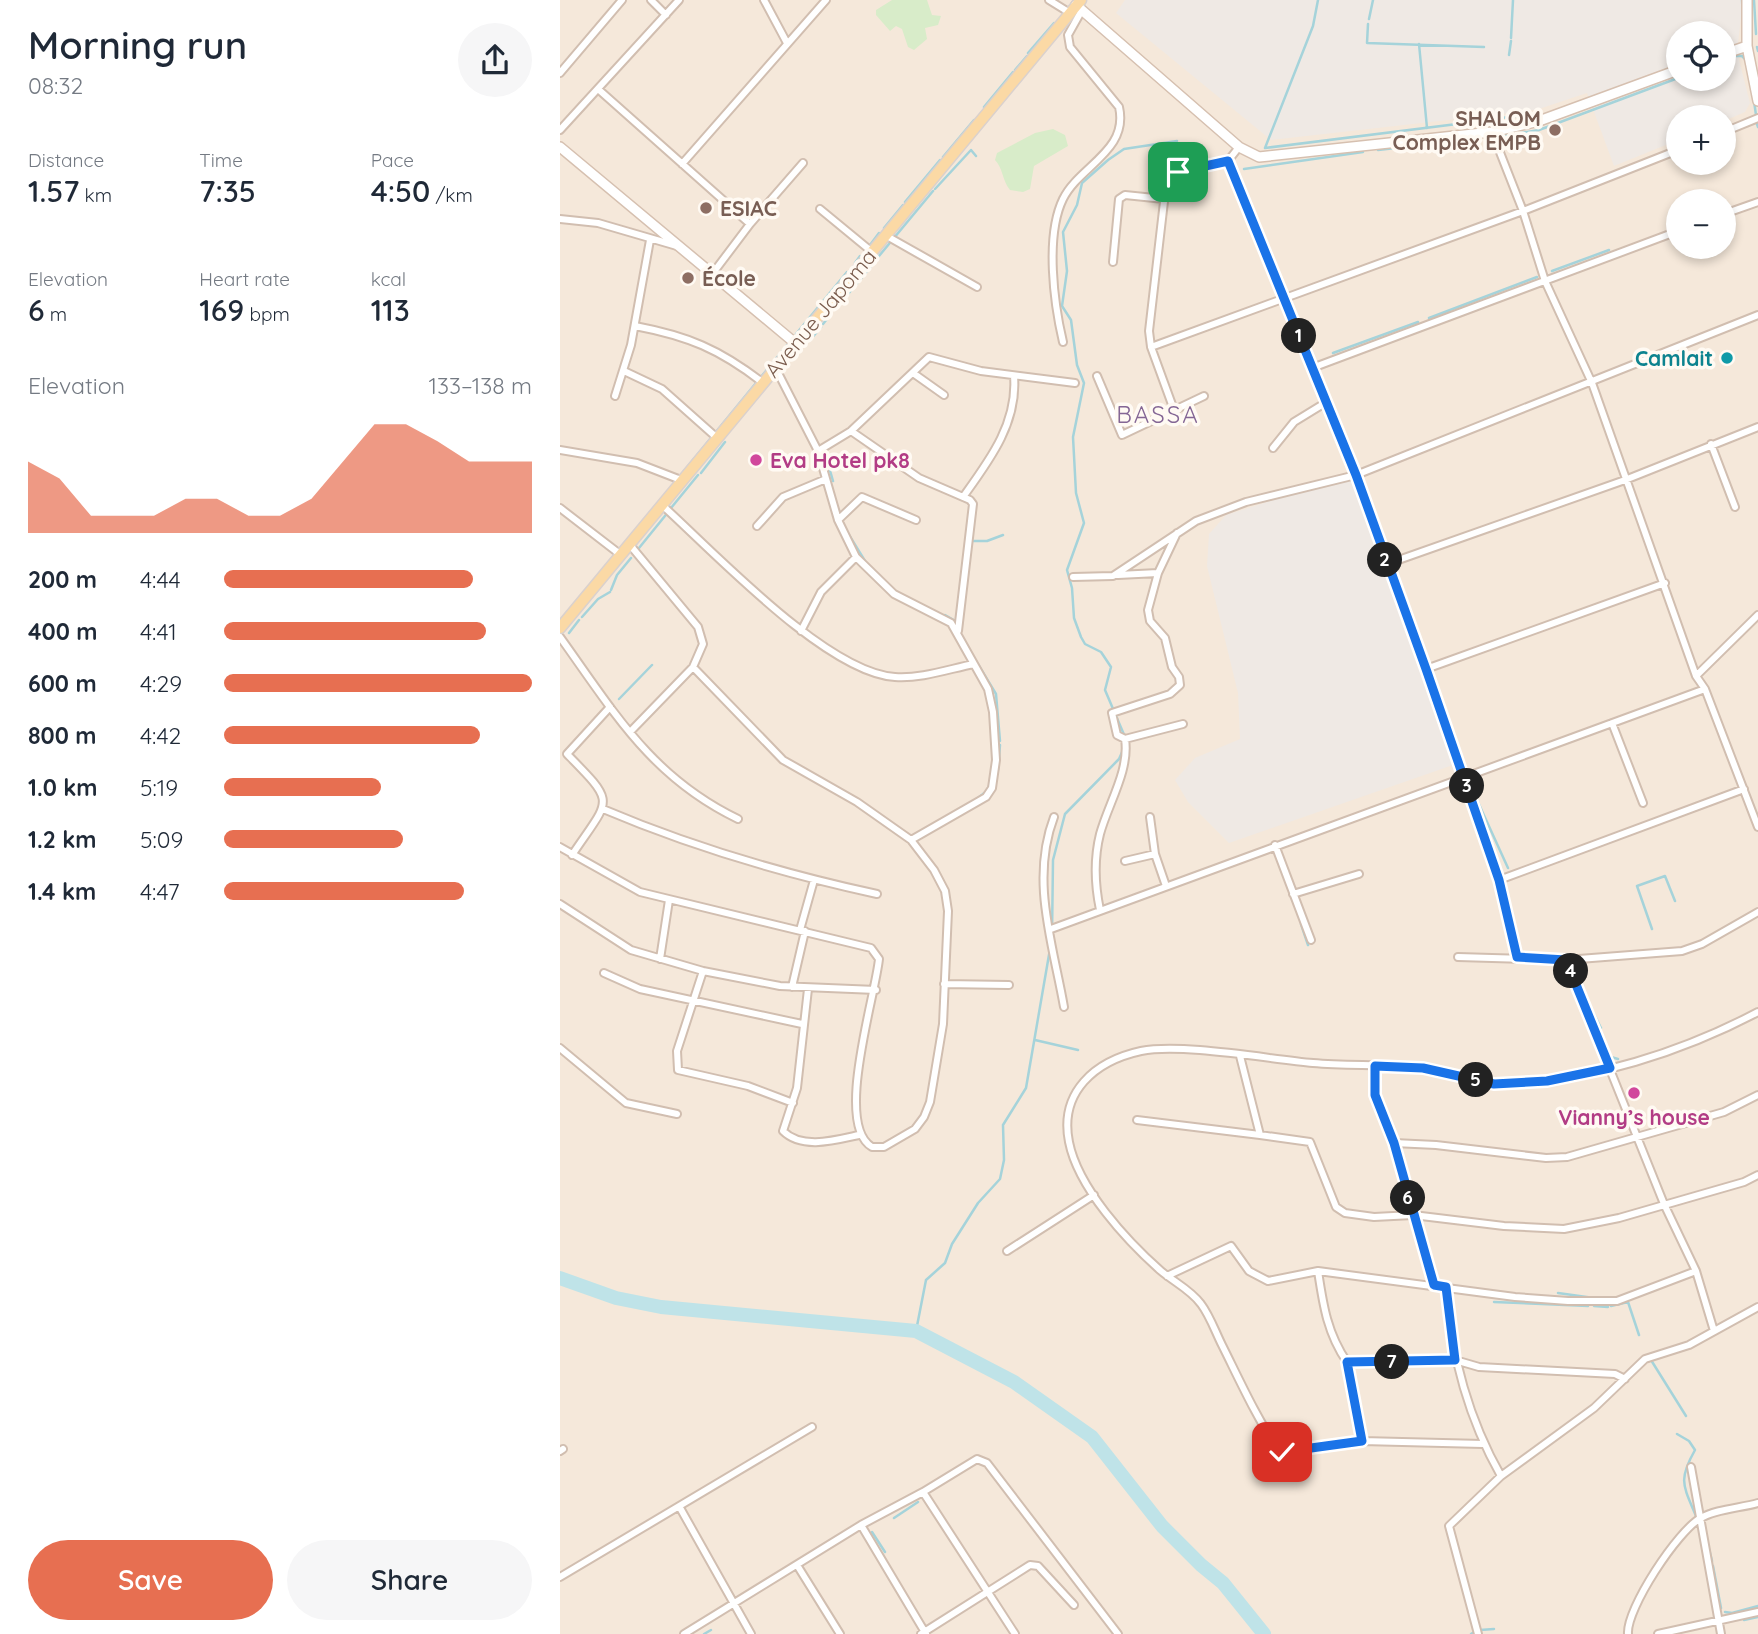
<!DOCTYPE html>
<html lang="en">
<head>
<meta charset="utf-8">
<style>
  :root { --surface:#fff; --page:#f6f6f7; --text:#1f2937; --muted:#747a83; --accent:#e76f51 }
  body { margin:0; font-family:Quicksand,sans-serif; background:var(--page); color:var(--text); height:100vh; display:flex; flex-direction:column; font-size:26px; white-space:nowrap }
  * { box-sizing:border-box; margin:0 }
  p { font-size:23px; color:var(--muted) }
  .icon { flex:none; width:38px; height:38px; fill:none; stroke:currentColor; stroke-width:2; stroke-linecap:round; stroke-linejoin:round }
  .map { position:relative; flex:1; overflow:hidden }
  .drawer { display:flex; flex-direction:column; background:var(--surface); width:560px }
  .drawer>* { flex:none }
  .fabs { position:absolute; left:1106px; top:21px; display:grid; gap:14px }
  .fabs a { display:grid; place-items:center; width:70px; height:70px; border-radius:50%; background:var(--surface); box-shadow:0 4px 10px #0003; font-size:35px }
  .pin { position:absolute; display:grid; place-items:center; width:60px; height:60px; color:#fff; margin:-30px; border-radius:14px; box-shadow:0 4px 10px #0006 }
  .km { position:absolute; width:35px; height:35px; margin:-18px; border-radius:50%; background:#222; color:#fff; font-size:19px; line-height:35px; text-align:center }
  .round { display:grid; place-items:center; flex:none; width:74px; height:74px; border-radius:37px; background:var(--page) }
  .summary { display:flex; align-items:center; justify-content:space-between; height:119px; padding:0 28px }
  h1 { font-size:38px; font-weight:600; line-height:52px }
  .figures { display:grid; grid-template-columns:repeat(3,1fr); gap:10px; height:119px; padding:7px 28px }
  .figures div { display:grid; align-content:center }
  .figures b { font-size:30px; font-weight:600 }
  .figures small { font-size:19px; font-weight:400 }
  .figures p { font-size:19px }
  .chart { height:196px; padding:14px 28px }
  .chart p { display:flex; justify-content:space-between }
  .chart svg { width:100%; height:126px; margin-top:7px; fill:var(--accent); opacity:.7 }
  .action { display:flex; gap:14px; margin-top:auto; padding:14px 28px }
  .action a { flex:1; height:80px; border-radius:42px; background:var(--accent); color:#fff; font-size:28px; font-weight:600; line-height:80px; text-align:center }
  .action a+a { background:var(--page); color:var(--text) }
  ul { padding:0 28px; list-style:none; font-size:23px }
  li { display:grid; grid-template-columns:112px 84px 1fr; align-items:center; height:52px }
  li i { height:18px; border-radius:9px; background:var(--accent) }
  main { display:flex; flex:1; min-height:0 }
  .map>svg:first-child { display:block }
  .residential { fill:#f5e8da; fill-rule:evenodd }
  .industrial { fill:#efe9e4; fill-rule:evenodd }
  .green { fill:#d8ecc9 }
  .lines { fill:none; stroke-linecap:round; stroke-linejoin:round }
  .stream { stroke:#a5d3da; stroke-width:2.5 }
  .river { stroke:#bfe3e8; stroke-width:14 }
  .street-casing { stroke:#d1beb0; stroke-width:10 }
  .secondary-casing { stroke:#d6c0b0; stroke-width:12 }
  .primary-casing { stroke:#dad1cd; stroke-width:13 }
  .street { stroke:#fff; stroke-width:6 }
  .secondary { stroke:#fff; stroke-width:9 }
  .primary { stroke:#fbd9a5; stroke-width:10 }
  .route-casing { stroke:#fff; stroke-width:14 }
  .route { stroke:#1a73e8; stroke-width:9 }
  .education-dot { fill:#8d6e63; stroke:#fffaf3; stroke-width:2.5 }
  .culture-dot { fill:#0f9aa8; stroke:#fffaf3; stroke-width:2.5 }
  .hotel-dot { fill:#d1479c; stroke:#fffaf3; stroke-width:2.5 }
  .labels { text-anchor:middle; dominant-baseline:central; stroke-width:7; stroke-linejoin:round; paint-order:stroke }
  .education-label { font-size:21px; font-weight:bold; fill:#785e54; stroke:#fffaf3; text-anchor:start }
  .street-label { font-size:21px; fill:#7a5c4d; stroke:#fffaf3 }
  .culture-label { font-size:21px; font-weight:bold; fill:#0d838f; stroke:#fffaf3; text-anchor:end }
  .hotel-label { font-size:21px; font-weight:bold; fill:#b23c85; stroke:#fffaf3; text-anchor:start }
  .quarter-label { font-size:24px; letter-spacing:2px; fill:#846695; stroke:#fffaf3 }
</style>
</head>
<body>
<main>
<section class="drawer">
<div class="summary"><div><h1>Morning run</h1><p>08:32</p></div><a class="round"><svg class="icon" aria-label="share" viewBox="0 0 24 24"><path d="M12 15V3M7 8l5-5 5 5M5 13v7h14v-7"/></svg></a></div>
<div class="figures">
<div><p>Distance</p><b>1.57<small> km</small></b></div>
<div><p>Time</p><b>7:35</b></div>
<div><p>Pace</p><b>4:50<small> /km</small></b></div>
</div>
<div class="figures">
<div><p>Elevation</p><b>6<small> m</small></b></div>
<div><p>Heart rate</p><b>169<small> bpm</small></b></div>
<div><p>kcal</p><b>113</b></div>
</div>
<div class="chart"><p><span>Elevation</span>133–138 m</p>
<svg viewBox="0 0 160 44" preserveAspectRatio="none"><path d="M0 44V19L10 25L20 38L30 38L40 38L50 32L60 32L70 38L80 38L90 32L100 19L110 6L120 6L130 12L140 19L150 19L160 19V44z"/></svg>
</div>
<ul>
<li><b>200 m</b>4:44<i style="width:81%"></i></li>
<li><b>400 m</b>4:41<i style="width:85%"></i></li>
<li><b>600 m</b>4:29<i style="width:100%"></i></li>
<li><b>800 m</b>4:42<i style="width:83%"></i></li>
<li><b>1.0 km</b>5:19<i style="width:51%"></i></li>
<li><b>1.2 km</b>5:09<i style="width:58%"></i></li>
<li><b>1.4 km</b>4:47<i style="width:78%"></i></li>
</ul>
<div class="action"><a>Save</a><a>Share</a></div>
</section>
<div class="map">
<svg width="1198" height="1634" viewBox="0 0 1198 1634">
  <rect width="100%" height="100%" fill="#fdf6ec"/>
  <path class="residential" d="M0,0H1198V1634H0ZM1118,33H1164V79H1118ZM1118,117H1164V163H1118ZM1118,201H1164V247H1118Z"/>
  <path class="industrial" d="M565,0H1183L1177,52L1190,103L1185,112L1164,121V117H1118V140L1054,166L1027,93L976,110L711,140L556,13ZM1118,33H1164V79H1118Z
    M789,476L862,663L893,765L669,843L628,802L615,780L635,758L680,739L678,693L647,566L649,534L666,515Z"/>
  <path class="green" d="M332,0H367L372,15L381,16L378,25L365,28L367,39L354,50L348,47L342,29L336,26L330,31L316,15V10Z
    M493,129L505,135L508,146L474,166L470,189L463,192L450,190C442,180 443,168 435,160L437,153L475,133Z"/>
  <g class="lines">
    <path class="stream" d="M758,0L753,26L705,148L929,120
      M1182,0L1183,17
      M1194,0L1196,34
      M809,19L813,0
      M808,24L807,43L924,47
      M951,38L953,0
      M859,44L867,128
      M1197,47L1198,51
      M468,53L494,23
      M949,55L951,41
      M1175,56H1182L1187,61
      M1164,60L1175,55
      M455,70L467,56
      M1194,101L1196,115
      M424,107L453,72
      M934,119L980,113
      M1197,124L1198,127
      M942,136L979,130L1118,78
      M818,150L906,140L903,138
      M383,157L414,120
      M684,169L803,152
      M375,189L411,150L416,156
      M345,202L380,160
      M324,228L343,205
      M310,245L319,233
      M314,262L373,191
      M295,263L300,256
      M992,271L1049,250
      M279,305L312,265
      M869,318L977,277
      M263,324L267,319
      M236,334L287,272
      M251,339L261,327
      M773,353L858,322
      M269,467L273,481
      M124,471L228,344
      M141,473L165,442
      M111,508L138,475
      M289,535L305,561
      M411,541H427L443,535
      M79,548L109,511
      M51,590L57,575L71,558
      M385,615L397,622
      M22,617L38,599L50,592
      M9,633L19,620
      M416,661L436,694L440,741
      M59,699L92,665
      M565,737L545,690L551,667L541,652L525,644L521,637L514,618L512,588L507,570L524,523L516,493L513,437L524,383L517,365L511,320L502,306L507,271L503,232L517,205L522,183L548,160L564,149L617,141
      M438,770L440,745
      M914,782L912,789L948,868
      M418,798L428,790L430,782
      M741,924L748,945
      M1092,929L1077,886L1105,876L1115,901
      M492,936L493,860L505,814L559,759L563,750
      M1015,971L1027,1000
      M1029,1004L1041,1028
      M475,1040L518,1050
      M1048,1050L1051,1057L1058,1059
      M998,1293L1041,1299
      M934,1302L1028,1306
      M1034,1306L1048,1307
      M1051,1306L1068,1302L1079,1335
      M356,1331L366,1280L385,1263L392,1244L418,1203L440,1179L444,1160L443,1125L466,1088L490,949
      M1091,1360L1126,1416
      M1117,1434L1129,1441L1135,1450C1118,1480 1123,1485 1136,1516
      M334,1518L358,1502
      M312,1532L325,1552
      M1146,1537L1152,1561
      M1153,1566L1161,1608
      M1165,1612L1172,1613L1198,1606
      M1184,1620L1198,1617
      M920,1630L934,1629
      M144,1634L151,1630
      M911,1634L914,1632"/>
    <path class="river" d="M0,1278L56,1298L101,1307L356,1331L454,1382L532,1437L602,1526L641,1565L663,1583L704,1634"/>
    <defs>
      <path id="street" d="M91,0L106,15
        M204,0L227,43
        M489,0L510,13
        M0,73L62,0
        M38,89L190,224
        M0,130L119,0
        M932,132L963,211L985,281L1032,383L1136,676L1145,689L1198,827
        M1164,132L1198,118
        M679,147L668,161L796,475L866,669L939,880L957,957
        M122,164L266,0
        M260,209L311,251
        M1164,214L1198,202
        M0,219L38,223L117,246
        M325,235L417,287
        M553,262L559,199L565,195L604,199
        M153,273L190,224L243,163
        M75,326C128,336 159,349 202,382
        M503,342C494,304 485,236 503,199C519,166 569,151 559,107L510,47L508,35L522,10
        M591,347L963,211L1118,150
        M215,367L258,451L278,520L296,557L334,594L391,623L428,689L433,712L436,760L432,788L426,797L351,840
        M752,368L1118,231
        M64,371L102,389L156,437
        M353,373L384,395
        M537,376L562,435L644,396
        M55,396L71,345L90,240
        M614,410L591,347L589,331L605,193C612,165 643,166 668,161
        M291,431L359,478L410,500L413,504L398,631
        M1151,444L1175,507
        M713,448L734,422L765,403
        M0,450L77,463L121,480
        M258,451L291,431L369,357L421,371L515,383
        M403,497C429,461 458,423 454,376
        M102,505C154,552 267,673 335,677C360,679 389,669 414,664
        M0,508L61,555
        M278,520L302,497L356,520
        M197,526L223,497L266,479
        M617,533L598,573L588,610L590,621L605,638L612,667L619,677L620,685L610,694L552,713L557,735L565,739L623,724
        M70,545L138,627L143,644L133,667L70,732
        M827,564L1065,480L1198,427
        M558,575L598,573
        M513,577L553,576L636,521L686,502L796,475L1198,315
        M241,631L261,592L296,557
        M0,637C54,712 91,777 178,819
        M866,669L1105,583
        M1136,676L1198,615
        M1052,723L1083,803
        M43,809C130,846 225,874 317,894
        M494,817C470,880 493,944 504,1007
        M590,817L595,854L606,886
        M715,845L751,940
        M0,847L80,892L311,948L319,959C315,998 274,1125 312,1147H324L355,1129L364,1117L370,1102L383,1024L388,911L385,891L374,870L351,840L297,802L223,760L133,667
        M12,855C51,797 57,805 7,754L50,707
        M565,861L595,854
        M939,880L1184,789
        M733,894L799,874
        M0,904L71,950L143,971L220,986L316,990
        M540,910C535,886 534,858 540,834C548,804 570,770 565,739
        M491,929L1145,689
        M240,930L254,880
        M898,957L1006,960L1122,951L1142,944L1198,912
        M100,959L109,900
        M1006,960L1104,1204L1136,1271L1154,1331
        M143,971L117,1051L118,1070L188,1086L233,1103
        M44,973L80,989L242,1024
        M384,984L449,985
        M232,987L245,931
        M248,989L237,1088L223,1131C242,1150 276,1140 299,1135
        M0,1048L66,1103L117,1114
        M815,1066V1095L834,1143L874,1285
        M577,1120L700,1135L680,1056
        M700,1135L750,1142L776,1207L785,1213L814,1217L853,1215L944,1226L1004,1229L1059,1218L1184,1182L1198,1175
        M834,1143L876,1145L986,1158L1007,1157L1164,1112L1198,1095
        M447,1251L534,1195
        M758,1271C763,1304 767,1333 787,1362L895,1360L919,1367L1055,1374L1065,1379
        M607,1276L671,1246L689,1271L708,1281L758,1271L955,1297L1008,1301H1057L1136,1271
        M886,1287C891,1354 908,1418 941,1476
        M787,1362L802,1441
        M923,1444L802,1441L719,1451C697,1419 679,1379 662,1345C655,1331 650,1316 641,1304C631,1290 614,1282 601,1271C567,1241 518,1188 509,1142C499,1092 535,1061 581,1051C622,1043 708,1059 753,1063C789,1066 825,1064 862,1068C890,1070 917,1085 946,1084C1031,1081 1122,1052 1198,1012
        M0,1451L3,1449
        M1131,1467L1161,1634
        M363,1492L455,1634
        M119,1506L191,1634
        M301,1525L366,1634
        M237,1565L280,1634
        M0,1577L252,1427
        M124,1634L301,1525L363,1492L417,1459L427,1463L558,1634
        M361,1634L470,1565L478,1566L514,1605
        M918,1634L889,1526L941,1476L1034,1408L1085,1359L1129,1345L1198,1307
        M1068,1634C1066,1609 1118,1530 1141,1518C1156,1509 1181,1508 1198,1503
        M1098,1634L1198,1612"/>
      <path id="secondary" d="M1187,0V46L1198,101
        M516,5L679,147L699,157L932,132L979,121L1118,70
        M1164,54L1187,46
        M0,147L235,343"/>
      <path id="primary" d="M0,628L521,0"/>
    </defs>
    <use href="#street" class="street-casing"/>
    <use href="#secondary" class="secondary-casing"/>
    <use href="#primary" class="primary-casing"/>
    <use href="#street" class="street"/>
    <use href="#secondary" class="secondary"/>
    <use href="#primary" class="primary"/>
  </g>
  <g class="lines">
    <defs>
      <path id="route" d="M618,172L668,161L796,475L866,669L939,880L957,957L1006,960L1050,1068L987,1081L934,1084L863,1068L815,1066V1095L834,1143L874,1285L886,1287L895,1360L787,1362L802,1441L722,1452"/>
    </defs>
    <use href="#route" class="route-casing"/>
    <use href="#route" class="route"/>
  </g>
  <g class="education-dot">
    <circle cx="995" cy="130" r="7"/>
    <circle cx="146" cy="208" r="7"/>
    <circle cx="128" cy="278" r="7"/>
  </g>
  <circle class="culture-dot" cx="1167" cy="358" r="7"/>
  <g class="hotel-dot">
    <circle cx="196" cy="460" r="7"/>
    <circle cx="1074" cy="1093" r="7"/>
  </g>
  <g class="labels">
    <g class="education-label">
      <text x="981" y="118" text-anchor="end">SHALOM<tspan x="981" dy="24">Complex EMPB</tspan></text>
      <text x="160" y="208">ESIAC</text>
      <text x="142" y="278">École</text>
    </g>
    <g class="street-label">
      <text transform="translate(260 313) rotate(-50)">Avenue Japoma</text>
    </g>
    <g class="culture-label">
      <text x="1153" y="358">Camlait</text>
    </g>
    <g class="hotel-label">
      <text x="210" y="460">Eva Hotel pk8</text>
      <text x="1074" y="1117" text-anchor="middle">Vianny’s house</text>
    </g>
    <g class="quarter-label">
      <text x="598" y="414">BASSA</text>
    </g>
  </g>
</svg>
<div class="fabs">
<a><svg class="icon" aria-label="locate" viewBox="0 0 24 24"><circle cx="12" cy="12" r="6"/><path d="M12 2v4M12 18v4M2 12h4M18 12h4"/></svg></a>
<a>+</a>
<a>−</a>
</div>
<div class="pin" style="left:618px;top:172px;background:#1e9e55"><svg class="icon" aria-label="arrive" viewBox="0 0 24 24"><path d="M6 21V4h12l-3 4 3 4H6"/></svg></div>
<div class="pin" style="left:722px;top:1452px;background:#d93025"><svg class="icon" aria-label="check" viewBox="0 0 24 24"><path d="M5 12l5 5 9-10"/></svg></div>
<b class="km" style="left:739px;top:336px">1</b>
<b class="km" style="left:825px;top:560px">2</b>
<b class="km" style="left:907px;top:786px">3</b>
<b class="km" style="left:1011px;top:971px">4</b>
<b class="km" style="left:916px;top:1080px">5</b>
<b class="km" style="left:848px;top:1198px">6</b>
<b class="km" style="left:832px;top:1362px">7</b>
</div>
</main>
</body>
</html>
